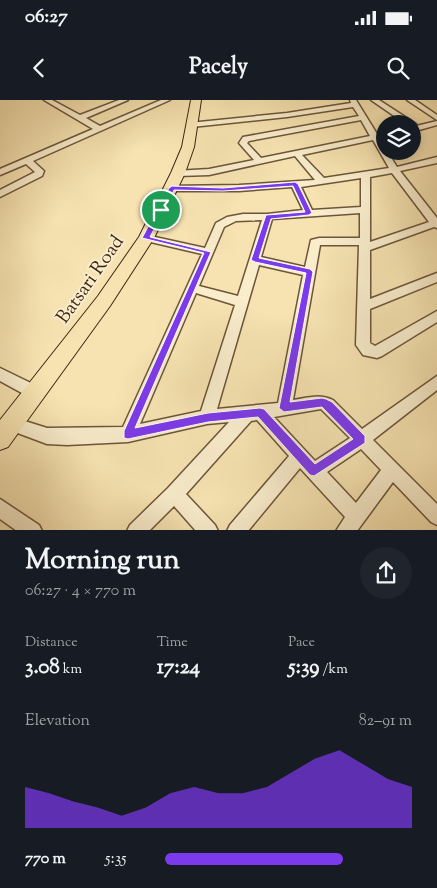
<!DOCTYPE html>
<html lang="en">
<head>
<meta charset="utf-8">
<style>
  :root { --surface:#171b24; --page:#20242c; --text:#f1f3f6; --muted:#9ea1a6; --accent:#7c3aed }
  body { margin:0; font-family:"Sorts Mill Goudy",serif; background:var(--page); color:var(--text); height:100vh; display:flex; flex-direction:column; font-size:19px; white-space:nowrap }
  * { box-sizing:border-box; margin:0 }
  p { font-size:16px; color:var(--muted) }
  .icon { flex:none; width:28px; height:28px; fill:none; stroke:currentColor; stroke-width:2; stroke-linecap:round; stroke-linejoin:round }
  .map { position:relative; height:430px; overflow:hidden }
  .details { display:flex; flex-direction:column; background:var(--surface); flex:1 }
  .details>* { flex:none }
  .fabs { position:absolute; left:376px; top:15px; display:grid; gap:10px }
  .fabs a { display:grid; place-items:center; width:45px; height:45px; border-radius:50%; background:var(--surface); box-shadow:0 2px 12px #0003; font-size:25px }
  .pin { position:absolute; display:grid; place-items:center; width:42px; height:42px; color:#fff; margin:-21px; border:2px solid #fff; border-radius:50%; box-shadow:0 1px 5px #0007 }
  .round { display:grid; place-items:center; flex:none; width:52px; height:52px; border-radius:26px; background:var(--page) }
  .headline { display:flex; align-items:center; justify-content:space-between; height:85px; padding:0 25px }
  h1 { font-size:28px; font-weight:800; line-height:38px }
  .figures { display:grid; grid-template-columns:repeat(3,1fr); gap:8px; height:85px; padding:5px 25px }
  .figures div { display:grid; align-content:center }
  .figures b { font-size:21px; font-weight:800 }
  .figures small { font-size:14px; font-weight:400 }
  .figures p { font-size:14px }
  .chart { height:140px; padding:10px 25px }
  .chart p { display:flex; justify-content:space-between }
  .chart svg { width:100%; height:90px; margin-top:5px; fill:var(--accent); opacity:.7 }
  ul { padding:0 25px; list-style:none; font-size:16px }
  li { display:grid; grid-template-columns:80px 60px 1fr; align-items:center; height:38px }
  li i { height:12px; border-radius:6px; background:var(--accent) }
  .status { display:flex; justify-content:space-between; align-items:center; height:35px; padding:0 25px; background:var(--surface); direction:ltr }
  .status svg { height:14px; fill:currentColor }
  header { display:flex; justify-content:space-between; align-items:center; height:65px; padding:0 25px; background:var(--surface); font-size:22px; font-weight:800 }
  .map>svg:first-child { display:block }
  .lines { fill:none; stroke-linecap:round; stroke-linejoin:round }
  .street-casing { stroke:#6d553a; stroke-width:3 }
  .primary-casing { stroke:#3f2613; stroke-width:2 }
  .street { fill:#f9edcc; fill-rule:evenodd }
  .primary { fill:#f6e3b1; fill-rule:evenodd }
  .route { fill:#7c3aed; stroke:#fff; fill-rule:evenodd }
  .labels { text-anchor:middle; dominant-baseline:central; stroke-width:4; stroke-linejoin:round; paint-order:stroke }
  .street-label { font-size:19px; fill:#3f2613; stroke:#f9edcc }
</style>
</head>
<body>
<div class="status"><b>06:27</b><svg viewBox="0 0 49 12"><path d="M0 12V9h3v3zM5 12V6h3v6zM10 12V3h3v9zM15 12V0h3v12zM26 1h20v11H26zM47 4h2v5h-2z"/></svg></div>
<header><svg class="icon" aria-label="back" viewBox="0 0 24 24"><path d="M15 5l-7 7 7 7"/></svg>Pacely<svg class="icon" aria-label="search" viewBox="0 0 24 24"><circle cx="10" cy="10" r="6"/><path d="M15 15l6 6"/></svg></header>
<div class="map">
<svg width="437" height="431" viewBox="0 0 437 431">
  <rect width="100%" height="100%" fill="#f6e3b1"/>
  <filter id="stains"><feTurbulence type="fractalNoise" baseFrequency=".004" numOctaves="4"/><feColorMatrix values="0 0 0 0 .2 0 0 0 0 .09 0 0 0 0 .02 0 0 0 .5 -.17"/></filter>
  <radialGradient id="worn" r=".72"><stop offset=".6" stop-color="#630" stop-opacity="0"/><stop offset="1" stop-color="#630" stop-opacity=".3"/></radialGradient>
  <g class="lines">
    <defs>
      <path id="street" d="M44,0H52L80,15L119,0H128L86,18L100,26L161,0H170L33,61L44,71L42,76L0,97V90L35,72L26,64L0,75V69L93,29Z
        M350,0H356L377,34L385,33V37L380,38L385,47V51H387L397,67L437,57V63L400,71L437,118V128L434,127L370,150V199L437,173V182L370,209V243L375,246L437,211V222L382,256L377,258L363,255L356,245L359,145H320L293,300C308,298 319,293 333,300L362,329L437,276V290L373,340L437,404V425L431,422L393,382L357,431H336L345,417L300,368L248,431H227L230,425L289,356L257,320L251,321L186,394L215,425L218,431H196L174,406L149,431H127L130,425L168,388L229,322L207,324L128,342L67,345L47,344L7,329L4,324L7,319L12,317L47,328L123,327L202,154L142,140L141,138L142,136L146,135L205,148L216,123L227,117L243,114H267L303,110L292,87L239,91H172L169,90V86L239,85L315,80L295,56L209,75L178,76L175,75V71L209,69L254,60L239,43L243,37L359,16L353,7L287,17L192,27L188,25L189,23L287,13L351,3ZM361,20L370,36L261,58L247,43L249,41ZM373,40L389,68L324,78L302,55ZM392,73L429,122L370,142V77ZM361,78V107L312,110L301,87ZM360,113V138H319L311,140L305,167L261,157L272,119ZM262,120L238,196L199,186L224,127L236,121ZM259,165L303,175L278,303L217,309ZM196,193L235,205L201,311L140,324ZM321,309L350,338L315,361L274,317ZM361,349L381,370L356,403L327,372Z
        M371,0H379L416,24L412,26V24H406Z
        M407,0H415L437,15V20Z
        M437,21V25L412,32V27Z
        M0,268L41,288L43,293L41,298L36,300L31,298L0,281Z
        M0,399L39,425L42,431H17L0,419Z"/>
      <path id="primary" d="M191,0H201L194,47L185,73L154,138L110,206L8,347L0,350V320L98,196L139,137L171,73L182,47Z"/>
    </defs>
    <use href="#street" class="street-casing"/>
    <use href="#primary" class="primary-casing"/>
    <use href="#street" class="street"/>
    <use href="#primary" class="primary"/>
  </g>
  <path class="route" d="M295,82L298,84L312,113L309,115L271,119L259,158L310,169L313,172L290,302L322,298L326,299L332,302L365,336V343L314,376L310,375L258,317L208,322L128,339L124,338V331L204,153L142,138L169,88L172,86L223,88ZM293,86L305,112L266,115L251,160L255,162L306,173L279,308L284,312L322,307L353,339L315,364L264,309L260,308L208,313L135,328L211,152L150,137L174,90L223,91Z"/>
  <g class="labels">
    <g class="street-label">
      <text transform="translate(91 180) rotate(-55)">Batsari Road</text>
    </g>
  </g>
  <rect width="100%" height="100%" filter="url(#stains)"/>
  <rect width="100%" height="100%" fill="url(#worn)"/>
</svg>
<div class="fabs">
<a><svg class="icon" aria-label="layers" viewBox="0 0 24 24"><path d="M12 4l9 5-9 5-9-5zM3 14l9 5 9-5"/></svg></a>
</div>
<div class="pin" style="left:161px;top:110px;background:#1e9e55"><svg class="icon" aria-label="arrive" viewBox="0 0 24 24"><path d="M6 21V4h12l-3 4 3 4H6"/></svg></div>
</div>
<section class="details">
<div class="headline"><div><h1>Morning run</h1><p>06:27 · 4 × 770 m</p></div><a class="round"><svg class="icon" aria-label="share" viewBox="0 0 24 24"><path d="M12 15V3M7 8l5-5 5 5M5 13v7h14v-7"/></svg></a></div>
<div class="figures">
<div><p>Distance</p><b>3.08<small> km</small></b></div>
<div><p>Time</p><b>17:24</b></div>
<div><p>Pace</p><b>5:39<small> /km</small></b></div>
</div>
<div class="chart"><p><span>Elevation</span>82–91 m</p>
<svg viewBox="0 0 160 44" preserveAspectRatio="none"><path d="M0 44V24L10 27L20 31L30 34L40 38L50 34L60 27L70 24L80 27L90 27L100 24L110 17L120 10L130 6L140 13L150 20L160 24V44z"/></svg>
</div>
<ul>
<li><b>770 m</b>5:35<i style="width:72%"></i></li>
</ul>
</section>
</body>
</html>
